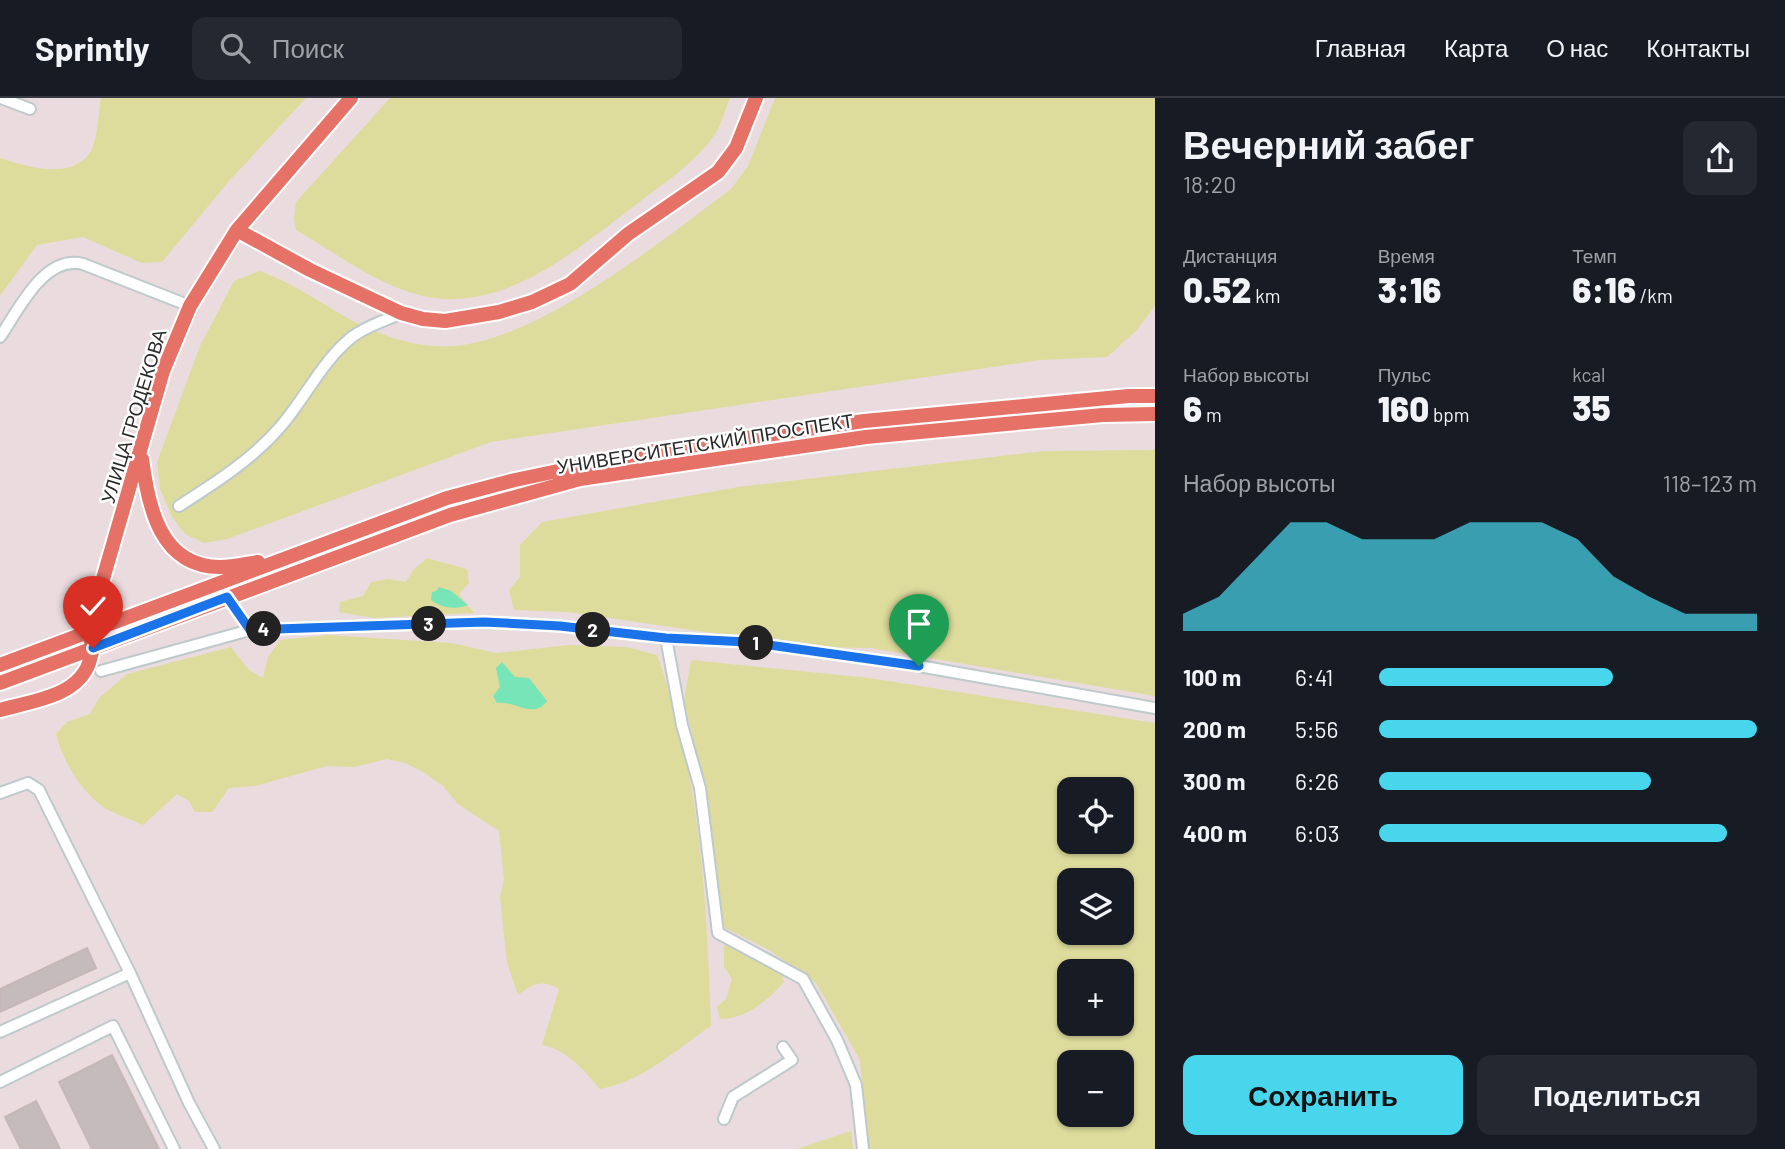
<!DOCTYPE html>
<html lang="ru">
<head>
<meta charset="utf-8">
<style>
  :root { --surface:#171b24; --page:#242831; --text:#f1f3f6; --muted:#9ea1a6; --line:#363941; --accent:#48d6ec }
  body { margin:0; font-family:Barlow,sans-serif; background:var(--page); color:var(--text); height:100vh; display:flex; flex-direction:column; font-size:26px; white-space:nowrap }
  * { box-sizing:border-box; margin:0 }
  p { font-size:23px; color:var(--muted) }
  .icon { flex:none; width:38px; height:38px; fill:none; stroke:currentColor; stroke-width:2; stroke-linecap:round; stroke-linejoin:round }
  .map { position:relative; flex:1; overflow:hidden }
  .side { display:flex; flex-direction:column; background:var(--surface); width:630px }
  .side>* { flex:none }
  .fabs { position:absolute; left:1057px; top:679px; display:grid; gap:14px }
  .fabs a { display:grid; place-items:center; width:77px; height:77px; border-radius:14px; background:var(--surface); box-shadow:0 2px 5px #0004; font-size:35px }
  .pin { position:absolute; display:grid; place-items:center; width:60px; height:60px; color:#fff; margin:-72px -30px; border-radius:50% 50% 50% 0; rotate:-45deg; box-shadow:0 0 7px #0007 }
  .pin .icon { rotate:45deg }
  .km { position:absolute; width:35px; height:35px; margin:-18px; border-radius:50%; background:#222; color:#fff; font-size:19px; line-height:35px; text-align:center }
  .round { display:grid; place-items:center; flex:none; width:74px; height:74px; border-radius:14px; background:var(--page) }
  .head { display:flex; align-items:center; justify-content:space-between; height:119px; padding:0 28px }
  h1 { font-size:38px; font-weight:800; line-height:52px }
  .stats { display:grid; grid-template-columns:repeat(3,1fr); gap:10px; height:119px; padding:7px 28px }
  .stats div { display:grid; align-content:center }
  .stats b { font-size:35px; font-weight:800 }
  .stats small { font-size:19px; font-weight:400 }
  .stats p { font-size:19px }
  .chart { height:196px; padding:14px 28px }
  .chart p { display:flex; justify-content:space-between }
  .chart svg { width:100%; height:126px; margin-top:7px; fill:var(--accent); opacity:.7 }
  .action { display:flex; gap:14px; margin-top:auto; padding:14px 28px }
  .action a { flex:1; height:80px; border-radius:14px; background:var(--accent); color:#111; font-size:28px; font-weight:800; line-height:80px; text-align:center }
  .action a+a { background:var(--page); color:var(--text) }
  ul { padding:0 28px; list-style:none; font-size:23px }
  li { display:grid; grid-template-columns:112px 84px 1fr; align-items:center; height:52px }
  li i { height:18px; border-radius:9px; background:var(--accent) }
  header { display:flex; align-items:center; gap:42px; box-sizing:border-box; height:98px; padding:0 35px; background:var(--surface); border-bottom:2px solid var(--line) }
  header strong { font-size:33px }
  nav { display:flex; gap:38px; margin-inline-start:auto; font-size:24px }
  .search { width:490px; height:63px; background:var(--page); display:flex; align-items:center; gap:18px; box-sizing:border-box; padding:0 24px; border-radius:14px; color:var(--muted); font-size:26px }
  main { display:flex; flex:1; min-height:0 }
  .map>svg:first-child { display:block }
  .green { fill:#dddc9c; fill-rule:evenodd }
  .water { fill:#77e5b7 }
  .building { fill:#c6bbbc; stroke:#c6b6b7; stroke-width:2 }
  .lines { fill:none; stroke-linecap:round; stroke-linejoin:round }
  .minor-casing { stroke:#bec9cb; stroke-width:14 }
  .major-casing { stroke:#fff; stroke-width:18 }
  .minor { stroke:#fff; stroke-width:10 }
  .major { stroke:#e67166; stroke-width:14 }
  .route-casing { stroke:#fff; stroke-width:14 }
  .route { stroke:#1a73e8; stroke-width:9 }
  .labels { text-anchor:middle; dominant-baseline:central; stroke-width:5; stroke-linejoin:round; paint-order:stroke }
  .street-label { font-size:19px; fill:#292929; stroke:#fff }
</style>
</head>
<body>
<header>
<strong>Sprintly</strong>
<div class="search"><svg class="icon" aria-label="search" viewBox="0 0 24 24"><circle cx="10" cy="10" r="6"/><path d="M15 15l6 6"/></svg>Поиск</div>
<nav><a>Главная</a><a>Карта</a><a>О нас</a><a>Контакты</a></nav>
</header>
<main>
<div class="map">
<svg width="1155" height="1051" viewBox="0 0 1155 1051">
  <rect width="100%" height="100%" fill="#eadcde"/>
  <path class="green" d="M101,0H306L229,83L162,164L142,165L83,139L37,147L0,198V60C26,68 72,84 91,53C97,43 99,13 101,0Z
    M390,0H730C725,12 721,29 713,39C692,68 661,87 633,109C581,148 524,198 456,201C398,204 343,159 296,132L294,121L296,104Z
    M775,0H1155V208L1136,233L1107,259L1040,262L491,344L227,441L204,445L185,436L172,419L160,391L157,364L200,248L234,183L259,173C301,187 336,218 377,234C393,241 417,247 434,248C525,256 660,143 731,91L748,68Z
    M1155,352V598L870,550L808,549L568,514L514,512L509,492L520,479V447L542,424L738,389L1044,353Z
    M427,460L467,471L469,485L459,496L474,515L374,520L339,514L340,504L363,498L371,484L388,481L406,484L413,472Z
    M328,537L452,545L496,555L569,547L626,549L657,557C700,674 707,804 711,928C675,952 644,983 600,991C583,972 568,952 542,947L559,891C542,881 533,886 518,897L507,865L500,799L504,781L499,733L458,706L443,688L425,675L405,665L387,661L354,669L327,668L255,688L229,690L212,714H195L189,703L177,696L143,727C129,720 109,715 98,705C78,688 62,661 56,636L67,624L90,616L99,600L127,576L231,549L249,572L263,580L268,559L280,542Z
    M691,562L869,580L1155,625V1051H868L860,962L816,885L769,852L725,830L719,811L705,689L684,603ZM1069,691H1122V744H1069ZM1069,782H1122V835H1069ZM1069,873H1122V926H1069ZM1069,964H1122V1017H1069Z
    M734,845L781,873L784,884C767,903 746,921 720,921L717,909L726,901L732,881L724,869V848Z
    M851,1033L853,1051H797Z"/>
  <path class="water" d="M439,489L451,493L468,507C456,512 441,510 431,502L432,494L436,493Z
    M502,564L515,579L529,580L547,603C533,622 515,602 497,605L493,598L500,589L496,570Z"/>
  <path class="building" d="M87,850L96,870L0,914V891Z
    M112,957L159,1051H92L59,984Z
    M36,1003L60,1051H21L5,1019Z"/>
  <g class="lines">
    <defs>
      <path id="minor" d="M1,0L30,11
        M0,239C18,213 44,156 83,166L190,208
        M179,408C215,385 253,361 281,328C306,299 322,263 352,239C366,228 385,223 401,215
        M227,499L250,532
        M666,540L682,627L700,690L718,835L803,881L837,942L856,987L863,1051
        M101,573L250,532L484,524L560,528L666,540L749,544L919,568L1155,610
        M0,695L28,685L39,692L130,875
        M0,934L130,875L189,1005L214,1051
        M0,984L113,928L174,1051
        M724,1021L733,999L792,962L783,949"/>
      <path id="major" d="M237,132L310,172L401,215L423,221L445,223L499,214L532,204L570,186L628,136L718,74L736,50L756,0
        M142,361C148,408 160,469 220,469C232,469 245,466 258,464
        M88,533L163,273L190,208L237,132L351,0
        M0,567L447,400L515,382L648,354L864,323L1129,298H1155
        M0,585L450,417L580,381L866,339L1103,317L1155,316
        M0,612C31,603 77,599 89,565C91,557 94,552 91,543"/>
    </defs>
    <use href="#minor" class="minor-casing"/>
    <use href="#major" class="major-casing"/>
    <use href="#minor" class="minor"/>
    <use href="#major" class="major"/>
  </g>
  <g class="lines">
    <defs>
      <path id="route" d="M93,550L227,499L250,532L484,524L560,528L666,540L748,544L919,568"/>
    </defs>
    <use href="#route" class="route-casing"/>
    <use href="#route" class="route"/>
  </g>
  <g class="labels">
    <g class="street-label">
      <text transform="translate(133 318) rotate(-73)">УЛИЦА ГРОДЕКОВА</text>
      <text transform="translate(705 345) rotate(-9)">УНИВЕРСИТЕТСКИЙ ПРОСПЕКТ</text>
    </g>
  </g>
</svg>
<div class="fabs">
<a><svg class="icon" aria-label="locate" viewBox="0 0 24 24"><circle cx="12" cy="12" r="6"/><path d="M12 2v4M12 18v4M2 12h4M18 12h4"/></svg></a>
<a><svg class="icon" aria-label="layers" viewBox="0 0 24 24"><path d="M12 4l9 5-9 5-9-5zM3 14l9 5 9-5"/></svg></a>
<a>+</a>
<a>−</a>
</div>
<div class="pin" style="left:919px;top:568px;background:#1e9e55"><svg class="icon" aria-label="arrive" viewBox="0 0 24 24"><path d="M6 21V4h12l-3 4 3 4H6"/></svg></div>
<div class="pin" style="left:93px;top:550px;background:#d93025"><svg class="icon" aria-label="check" viewBox="0 0 24 24"><path d="M5 12l5 5 9-10"/></svg></div>
<b class="km" style="left:756px;top:545px">1</b>
<b class="km" style="left:593px;top:532px">2</b>
<b class="km" style="left:429px;top:526px">3</b>
<b class="km" style="left:264px;top:531px">4</b>
</div>
<section class="side">
<div class="head"><div><h1>Вечерний забег</h1><p>18:20</p></div><a class="round"><svg class="icon" aria-label="share" viewBox="0 0 24 24"><path d="M12 15V3M7 8l5-5 5 5M5 13v7h14v-7"/></svg></a></div>
<div class="stats">
<div><p>Дистанция</p><b>0.52<small> km</small></b></div>
<div><p>Время</p><b>3:16</b></div>
<div><p>Темп</p><b>6:16<small> /km</small></b></div>
</div>
<div class="stats">
<div><p>Набор высоты</p><b>6<small> m</small></b></div>
<div><p>Пульс</p><b>160<small> bpm</small></b></div>
<div><p>kcal</p><b>35</b></div>
</div>
<div class="chart"><p><span>Набор высоты</span>118–123 m</p>
<svg viewBox="0 0 160 44" preserveAspectRatio="none"><path d="M0 44V38L10 32L20 19L30 6L40 6L50 12L60 12L70 12L80 6L90 6L100 6L110 12L120 25L130 32L140 38L150 38L160 38V44z"/></svg>
</div>
<ul>
<li><b>100 m</b>6:41<i style="width:62%"></i></li>
<li><b>200 m</b>5:56<i style="width:100%"></i></li>
<li><b>300 m</b>6:26<i style="width:72%"></i></li>
<li><b>400 m</b>6:03<i style="width:92%"></i></li>
</ul>
<div class="action"><a>Сохранить</a><a>Поделиться</a></div>
</section>
</main>
</body>
</html>
